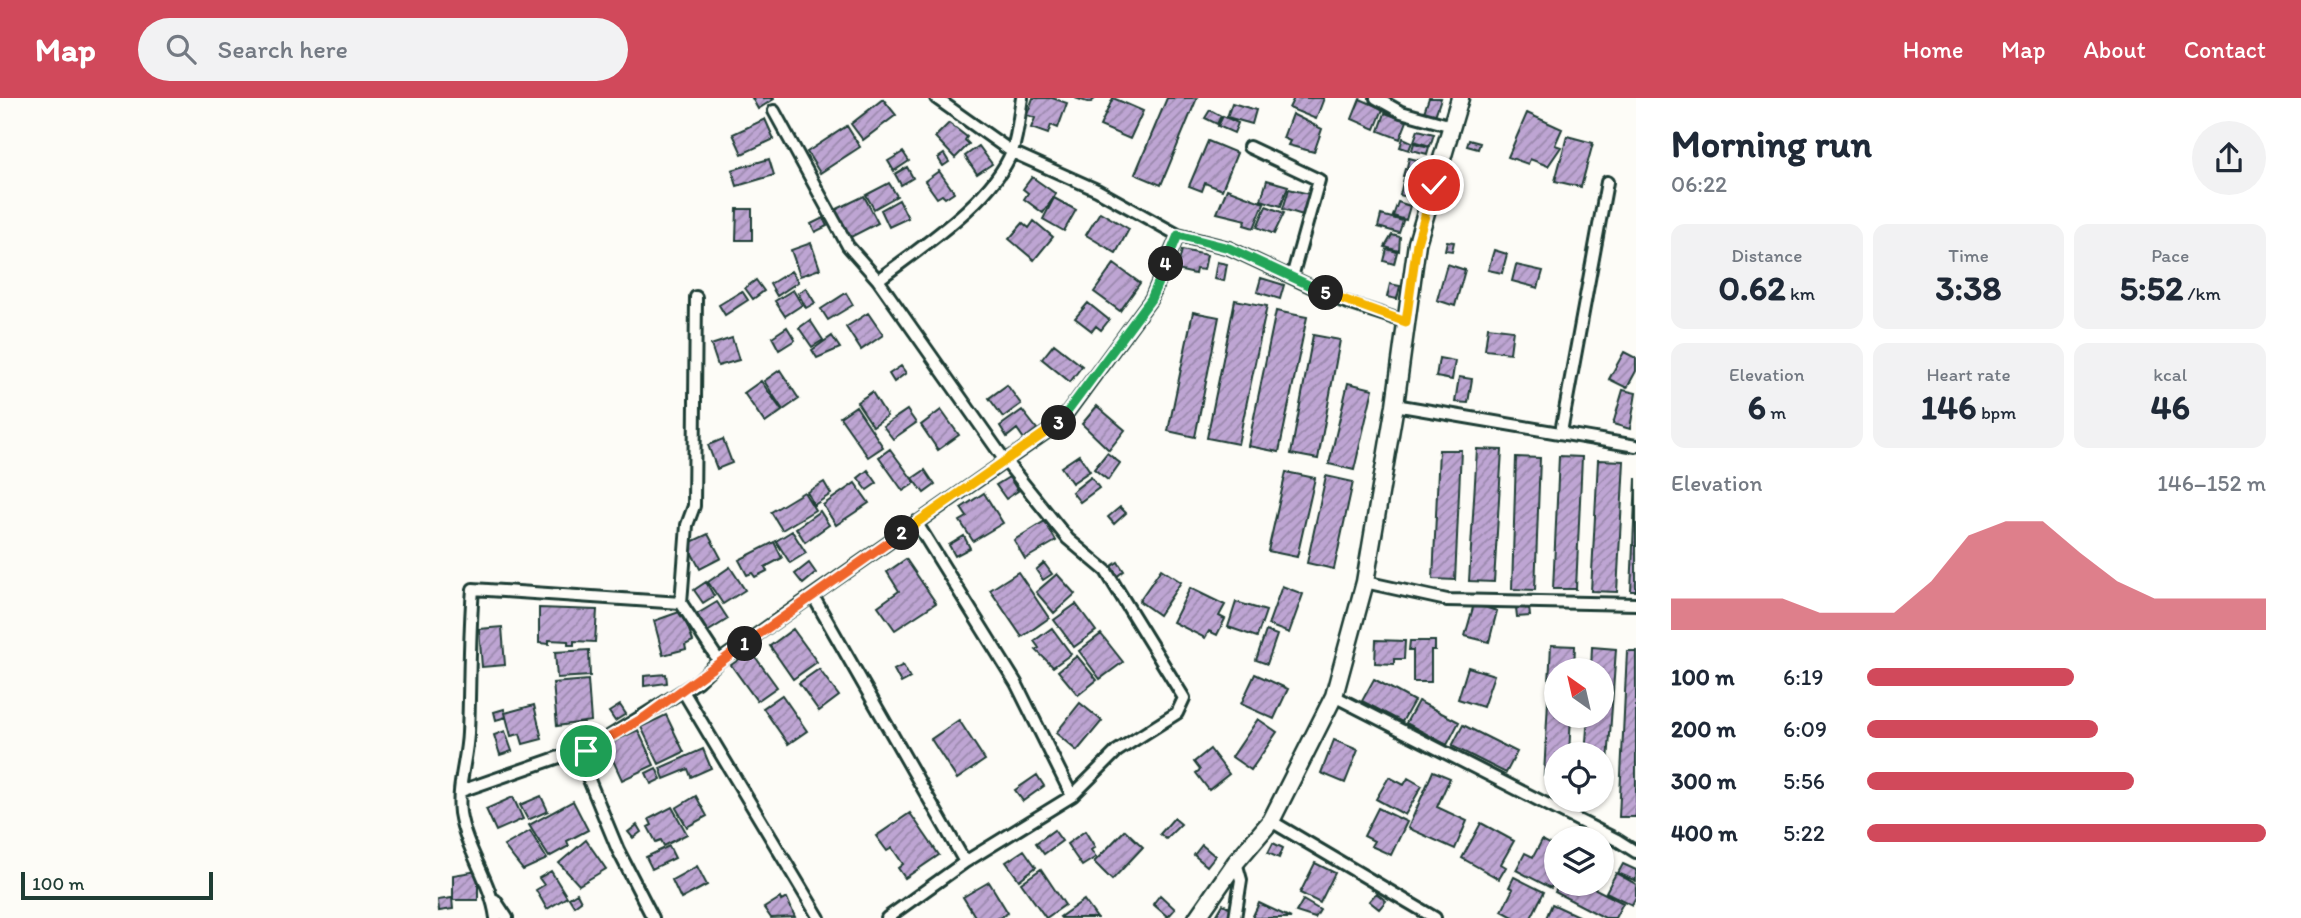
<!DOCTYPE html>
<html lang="en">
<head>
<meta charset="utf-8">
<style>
  :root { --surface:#fff; --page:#f2f2f3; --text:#1f2937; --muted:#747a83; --accent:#d1495b }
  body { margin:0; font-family:Itim,sans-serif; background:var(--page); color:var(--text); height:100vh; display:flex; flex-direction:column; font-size:26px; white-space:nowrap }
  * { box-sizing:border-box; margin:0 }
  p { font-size:23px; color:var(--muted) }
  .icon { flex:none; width:38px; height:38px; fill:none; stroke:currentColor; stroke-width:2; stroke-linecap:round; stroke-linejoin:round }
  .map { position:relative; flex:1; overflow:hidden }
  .details { display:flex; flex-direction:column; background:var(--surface); width:665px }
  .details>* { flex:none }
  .needle { width:46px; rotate:326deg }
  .buttons { position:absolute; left:1544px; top:560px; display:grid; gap:14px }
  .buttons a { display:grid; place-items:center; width:70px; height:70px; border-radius:50%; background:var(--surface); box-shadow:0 2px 5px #0004; font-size:35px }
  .scale { position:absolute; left:21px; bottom:18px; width:192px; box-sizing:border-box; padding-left:7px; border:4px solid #1f3d34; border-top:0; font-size:19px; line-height:24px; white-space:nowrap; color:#1f3d34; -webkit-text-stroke:5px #fdfcf7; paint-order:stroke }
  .pin { position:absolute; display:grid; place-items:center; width:60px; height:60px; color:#fff; margin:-30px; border:4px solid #fff; border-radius:50%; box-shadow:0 2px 7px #0007 }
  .km { position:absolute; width:35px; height:35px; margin:-18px; border-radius:50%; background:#222; color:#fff; font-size:19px; line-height:35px; text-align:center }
  .round { display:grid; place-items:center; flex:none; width:74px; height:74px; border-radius:37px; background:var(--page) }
  .overview { display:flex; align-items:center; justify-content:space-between; height:119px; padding:0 35px }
  h1 { font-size:38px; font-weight:700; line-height:52px }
  .stats { display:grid; grid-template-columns:repeat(3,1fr); gap:10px; height:119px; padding:7px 35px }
  .stats div { display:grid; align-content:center; border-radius:14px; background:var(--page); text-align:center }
  .stats b { font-size:35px; font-weight:700 }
  .stats small { font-size:19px; font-weight:400 }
  .stats p { font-size:19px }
  .chart { height:196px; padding:14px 35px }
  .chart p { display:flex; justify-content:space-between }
  .chart svg { width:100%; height:126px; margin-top:7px; fill:var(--accent); opacity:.7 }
  ul { padding:0 35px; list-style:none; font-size:23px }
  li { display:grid; grid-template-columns:112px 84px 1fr; align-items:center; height:52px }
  li i { height:18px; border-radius:9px; background:var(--accent) }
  header { display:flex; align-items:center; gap:42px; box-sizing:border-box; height:98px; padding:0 35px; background:var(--accent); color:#fff }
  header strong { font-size:33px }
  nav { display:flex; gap:38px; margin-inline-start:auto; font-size:24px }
  .search { width:490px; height:63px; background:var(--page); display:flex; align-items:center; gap:18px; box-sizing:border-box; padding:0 24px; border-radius:38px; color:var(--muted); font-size:26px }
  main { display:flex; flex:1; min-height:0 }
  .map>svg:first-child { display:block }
  .building { fill:url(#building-hatch); stroke:#1f3d34; stroke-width:2 }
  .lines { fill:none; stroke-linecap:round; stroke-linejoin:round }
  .street-casing { stroke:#1f3d34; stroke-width:16 }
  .secondary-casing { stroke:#1f3d34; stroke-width:21 }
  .street { stroke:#fdfcf7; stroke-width:10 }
  .secondary { stroke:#fdfcf7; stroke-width:16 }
  .split-1-casing { stroke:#fff; stroke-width:14 }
  .split-2-casing { stroke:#fff; stroke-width:14 }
  .split-3-casing { stroke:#fff; stroke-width:14 }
  .split-4-casing { stroke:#fff; stroke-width:14 }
  .split-5-casing { stroke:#fff; stroke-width:14 }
  .split-6-casing { stroke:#fff; stroke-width:14 }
  .split-1 { stroke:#f0652b; stroke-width:9 }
  .split-2 { stroke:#f0652b; stroke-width:9 }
  .split-3 { stroke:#f5b400; stroke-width:9 }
  .split-4 { stroke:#22a559; stroke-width:9 }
  .split-5 { stroke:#22a559; stroke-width:9 }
  .split-6 { stroke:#f5b400; stroke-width:9 }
</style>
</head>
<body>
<header>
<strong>Map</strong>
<div class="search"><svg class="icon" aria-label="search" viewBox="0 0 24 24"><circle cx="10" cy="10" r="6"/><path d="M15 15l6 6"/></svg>Search here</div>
<nav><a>Home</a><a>Map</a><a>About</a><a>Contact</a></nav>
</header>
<main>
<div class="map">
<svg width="1636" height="820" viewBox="0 0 1636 820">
  <defs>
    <pattern id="building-hatch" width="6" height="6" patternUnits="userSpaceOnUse" patternTransform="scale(1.75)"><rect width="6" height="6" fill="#bea5d3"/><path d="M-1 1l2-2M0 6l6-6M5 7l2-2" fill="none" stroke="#9a88ac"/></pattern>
  </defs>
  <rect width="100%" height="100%" fill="#fdfcf7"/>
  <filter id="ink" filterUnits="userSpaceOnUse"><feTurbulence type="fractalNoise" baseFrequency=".0143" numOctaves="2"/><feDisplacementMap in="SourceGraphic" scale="14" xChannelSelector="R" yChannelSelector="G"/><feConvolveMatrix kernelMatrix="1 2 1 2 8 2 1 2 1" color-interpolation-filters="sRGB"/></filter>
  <g filter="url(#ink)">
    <path class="building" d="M752,0H774V1L758,11Z
      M1033,0H1052L1067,5L1058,30L1051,27L1048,36L1031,30L1035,20L1027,17Z
      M1075,0H1096L1090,5Z
      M1113,0L1143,13L1130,41L1100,28Z
      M1167,0H1197L1161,87L1135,76Z
      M1294,0H1324L1316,21L1289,10Z
      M1429,0H1441L1435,18L1424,14Z
      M883,1L896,17L863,42L851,26Z
      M1360,1L1383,11L1375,31L1352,21Z
      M1232,5L1256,12L1252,26L1227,19Z
      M1210,12L1221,18L1217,26L1205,20Z
      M1385,15L1407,23L1400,41L1379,33Z
      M1527,15L1562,31L1555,47L1561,49L1548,68L1530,61L1528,66L1508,59Z
      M1292,16L1322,31L1314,54L1288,47L1290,43L1283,40Z
      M1223,18L1238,25L1234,35L1218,28Z
      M765,21L774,41L742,56L733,36Z
      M949,25L967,39L965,42L969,46L955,60L935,39Z
      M847,28L860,49L820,75L807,54Z
      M1418,32L1434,36L1430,48L1414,43Z
      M1567,38L1593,45L1581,89L1555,83Z
      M1403,40L1412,44L1409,52L1400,49Z
      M1469,42L1480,45L1478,51L1467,48Z
      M1208,43L1237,55L1222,92L1205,85L1202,93L1189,88Z
      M1414,45L1429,49L1427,56L1412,52Z
      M979,48L992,66L977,76L965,58Z
      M903,54L909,63L894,73L888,63Z
      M944,56L949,64L943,68L938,60Z
      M1409,60L1425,64L1423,73L1407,69Z
      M769,61L774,77L737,88L732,72Z
      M907,69L913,80L901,87L895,76Z
      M1405,71L1420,74L1418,82L1403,78Z
      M939,73L954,94L945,100L942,97L937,100L925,83Z
      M1032,79L1056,96L1043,115L1024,101L1028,95L1023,91Z
      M1404,80L1418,83L1414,101L1400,97Z
      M1267,82L1288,88L1281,108L1261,102Z
      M889,85L897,98L874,111L866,97Z
      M1227,91L1264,105L1254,130L1244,127L1246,122L1217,115Z
      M1289,91L1309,96L1303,117L1283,111Z
      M864,98L878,125L849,140L835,112Z
      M1054,100L1076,112L1064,133L1043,121Z
      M899,102L908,120L889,129L881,112Z
      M1398,104L1410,108L1406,122L1393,118Z
      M1266,108L1284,115L1274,136L1257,129Z
      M737,111H752V142H736Z
      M1100,114L1129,131L1116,155L1086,137Z
      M1381,117L1403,123L1399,135L1378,129Z
      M823,120L827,128L815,134L811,126Z
      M1034,123L1053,139L1034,162L1009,141L1023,125L1029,130Z
      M1392,137L1400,139L1399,153L1385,149Z
      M1447,143L1454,144L1452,153L1445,152Z
      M811,145L820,171L800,178L791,152Z
      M1387,151L1397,154L1394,166L1384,163Z
      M1182,152L1207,157L1204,172L1196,171L1195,176L1177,172Z
      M1494,152L1507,156L1502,175L1488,172Z
      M1217,164L1227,166L1224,183L1214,181Z
      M1114,166L1140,185L1120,213L1094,194Z
      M1447,166L1465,172L1455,208L1437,202Z
      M1516,167L1543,173L1538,190L1512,183Z
      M791,173L798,184L777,198L770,186Z
      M1261,180L1284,187L1280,201L1257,194Z
      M756,182L764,193L753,201L745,190Z
      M1390,186L1400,188L1397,201L1387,199Z
      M806,190L815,205L806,210L798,195Z
      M793,192L802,207L785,218L775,203Z
      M742,193L748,202L725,217L719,207Z
      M846,195L853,207L828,222L821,211Z
      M1235,202L1267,208L1238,346L1207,340Z
      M1088,205L1109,222L1101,232L1096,228L1092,233L1075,220Z
      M1276,213L1307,219L1279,354L1248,348Z
      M1193,214L1219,219L1195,339L1168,333Z
      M868,215L883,237L861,252L846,229Z
      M810,222L823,242L812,249L799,230Z
      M787,229L795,242L779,252L772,239Z
      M1488,229L1513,232L1510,255L1485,252Z
      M1313,237L1340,242L1318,361L1291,356Z
      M832,238L840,250L817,260L812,252Z
      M732,240L739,262L718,268L711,247Z
      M1054,246L1082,268L1070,284L1042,261Z
      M1624,254L1636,260V273L1627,290L1609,281Z
      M1439,260L1455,263L1452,282L1436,279Z
      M901,268L906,275L894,284L889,276Z
      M780,272L799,301L783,312L764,283Z
      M1459,279L1472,281L1468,305L1455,304Z
      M761,283L782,313L765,325L744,295Z
      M1348,285L1373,291L1354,372L1329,366Z
      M1007,287L1021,306L1003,319L989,300Z
      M1623,292L1636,295L1630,331L1613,326Z
      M872,294L887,318L873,328L857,304Z
      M856,308L883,349L868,359L840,319Z
      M1097,308L1125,332L1109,352L1082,326Z
      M907,312L916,325L893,341L883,328Z
      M941,312L959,337L938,352L921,327Z
      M1022,312L1037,331L1024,341L1017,331L1007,339L1000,328Z
      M723,341L732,365L717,371L708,347Z
      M890,351L915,385L903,393L879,359Z
      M1477,351L1502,352L1494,484L1469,483Z
      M1439,352H1461L1455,482L1433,481Z
      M1107,355L1120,365L1108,382L1094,371Z
      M1079,357L1090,373L1072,385L1061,369Z
      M1559,358L1582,359L1576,491H1553Z
      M1516,359L1540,360L1535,492L1512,491Z
      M1598,362L1624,363L1617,494L1591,493Z
      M868,372L877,385L867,392L858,380Z
      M925,372L935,387L924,395L913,380Z
      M1286,374L1315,380L1297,459L1268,453Z
      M1326,378L1353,384L1334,471L1307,465Z
      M1009,379L1018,393L1006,401L996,387Z
      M1091,379L1099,390L1080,404L1072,394Z
      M1636,380V493H1631Z
      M824,384L831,396L814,407L807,394Z
      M855,385L869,405L836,427L823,407Z
      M804,394L815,412L782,432L771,414Z
      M984,395L1003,425L973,443L960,423L967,419L961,410Z
      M1120,409L1126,415L1114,426L1108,419Z
      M820,413L829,427L805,444L796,430Z
      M1045,423L1056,443L1025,461L1014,442Z
      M792,433L806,455L790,465L776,443Z
      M708,436L721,460L700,471L687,446Z
      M964,438L970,450L955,458L949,447Z
      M774,444L782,460L765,469L767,473L755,479L752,475L747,477L739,462Z
      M906,461L936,505L895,532L878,508L899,493L887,474Z
      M1118,464L1124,473L1116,479L1109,470Z
      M809,465L816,475L803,486L795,476Z
      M1044,465L1052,476L1043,482L1036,472Z
      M730,469L745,492L723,506L708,484Z
      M1161,471L1181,484L1159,517L1139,503Z
      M1018,474L1049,520L1022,539L990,492Z
      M1057,476L1075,496L1054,515L1036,494Z
      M706,484L714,498L703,505L694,492Z
      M1282,488L1303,496L1289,535L1268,527Z
      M1190,490L1225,507L1219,518L1225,521L1217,537L1209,533L1205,540L1173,524Z
      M717,504L728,521L707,534L697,516Z
      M1236,504L1266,513L1257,539L1228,529Z
      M1076,506L1096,533L1074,549L1054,522Z
      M1474,506L1497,513L1489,544L1465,538Z
      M1529,509L1530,518L1517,519L1516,510Z
      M539,510L597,512L595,544L574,543V547H568V543L549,542V546L539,545Z
      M682,513L693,543L685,547L686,551L663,557L654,523Z
      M502,529L505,567L482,569L479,531Z
      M1052,530L1071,556L1053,569L1036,552L1039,550L1034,543Z
      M793,531L817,564L793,581L770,548Z
      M1266,533L1277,537L1267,566L1256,562Z
      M1101,536L1123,564L1100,581L1079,553Z
      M1376,542L1405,543L1404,561H1394V566L1375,565Z
      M1410,543H1435V552H1431V584H1413V552H1409Z
      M1551,547L1575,548L1574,572H1556V618H1571L1569,656H1556V678L1544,677Z
      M1592,549L1616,551L1607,679H1601V656H1585L1588,618H1601V572H1591Z
      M589,552L590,578L557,580L555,554Z
      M751,553L777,589L757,603L731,567Z
      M1627,553H1636V719H1619Z
      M1077,558L1097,582L1078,597L1058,573Z
      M903,567L910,580L901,585L894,572Z
      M1468,569L1494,577L1483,609L1458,601Z
      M819,571L839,598L819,613L799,585Z
      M666,576L667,585L644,588V578Z
      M1255,576L1288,591L1274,621L1241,606Z
      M1374,581L1414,603L1402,624L1362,603Z
      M588,582L591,623L557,628L553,585Z
      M782,597L807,633L788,646L763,610Z
      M1418,603L1459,624L1447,647L1406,625Z
      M1080,605L1102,623L1077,653L1056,635Z
      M534,607L542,641L523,646L520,636L511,638L505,615Z
      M620,607L626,616L615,623L609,614Z
      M504,611L506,619L496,622L494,614Z
      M666,617L684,654L659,666L641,629Z
      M1258,621L1277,634L1251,672L1232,659Z
      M959,622L985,662L957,681L931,641Z
      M1463,627L1517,654L1506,675L1452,648Z
      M638,632L654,667L622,682L606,647Z
      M505,633L512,653L500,657L494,637Z
      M1334,642L1358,652L1345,685L1321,675Z
      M703,651L711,670L691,679L688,671L664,681L660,670Z
      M1210,651L1229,676L1209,692L1196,675L1200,672L1194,664Z
      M656,670L661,681L651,686L646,675Z
      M1433,673L1450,680L1437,709L1467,723L1455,751L1408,730Z
      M1037,677L1044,688L1023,703L1015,692Z
      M1389,679L1404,687L1408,680L1422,688L1405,717L1376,701Z
      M541,698L548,713L528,722L520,707Z
      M696,698L707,718L687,729L676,710Z
      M513,699L523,721L496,733L486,711Z
      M573,703L588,732L567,743L569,748L549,759L529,727Z
      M672,709L687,736L664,748L661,742L656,744L648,729L652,727L649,721Z
      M1378,710L1407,724L1391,757L1371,748L1374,743L1364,738Z
      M910,715L939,757L905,780L898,770L903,766L892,750L887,753L876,738Z
      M1174,720L1181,726L1166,741L1160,736Z
      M1481,725L1514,743L1501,766L1506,769L1499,781L1462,760Z
      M637,727L641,734L633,740L628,734Z
      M1054,732L1062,743L1044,756L1036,745Z
      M1125,732L1143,749L1112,782L1094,764Z
      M530,733L547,761L523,772L504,748Z
      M1085,733L1095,749L1091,752L1096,759L1082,768L1067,746Z
      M586,742L606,771L579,787L559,765Z
      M1542,742L1556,749V781L1551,790L1516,772L1525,755L1533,759Z
      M1273,745L1283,750L1279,760L1268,755Z
      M1202,747L1215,758L1207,768L1194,757Z
      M669,748L675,760L652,771L646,759Z
      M1024,752L1036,769L1019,782L1006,764Z
      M1315,765L1335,775L1320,805L1300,795Z
      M1623,766L1636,772V783L1618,775Z
      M697,768L707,787L681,801L672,782Z
      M1041,771L1065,807L1046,820L1021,785Z
      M478,773V802H453V777Z
      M551,773L567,799L547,811L536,792L544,787L539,780Z
      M1616,775L1636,786V799L1632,807L1606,794Z
      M1514,779L1544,794L1531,820H1515L1502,813L1513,791L1509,789Z
      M989,784L1008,815L999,820H976L963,799Z
      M1559,786H1586L1623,805L1615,820H1605L1555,794Z
      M577,795L581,803L574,808L569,800Z
      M1376,795L1386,803L1379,811L1369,803Z
      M1160,797L1175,811L1168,819L1153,806Z
      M452,800L453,811L439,813L438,802Z
      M780,800L781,803L787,800L795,819L771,820L764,810Z
      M1084,802L1097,820H1061L1060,819Z
      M1303,802L1320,812L1315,820L1296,814Z
      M1259,805L1291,820H1252Z
      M1223,806L1232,811L1228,820H1215Z
      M1552,806L1578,818L1577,820H1546Z"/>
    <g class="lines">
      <defs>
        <path id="street" d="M936,0L1012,54L1097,92L1178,137L1229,150L1342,203L1406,224
          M1376,0L1401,14L1452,28
          M774,13L848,148L878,182L1006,364L1068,441L1106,473L1184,600L1177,615L1117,653L1072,698L965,764L887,820
          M1249,49L1319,82L1292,179
          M878,182C918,151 994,102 1012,53C1018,37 1019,17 1022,0
          M1395,307L1636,348
          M1561,334L1607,84
          M916,424L1016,585L1072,698
          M1365,484L1447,502L1636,506
          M813,498L965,764
          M681,505L687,427L694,408L696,199
          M683,593L819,820
          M1334,598L1617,742L1636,754
          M461,693L591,648
          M1271,723L1435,820
          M495,802L507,820
          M496,820C491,783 466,752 460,715C457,689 467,661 468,635C470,587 469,539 473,491L681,505L719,563
          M653,820L618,752L582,665L586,653L697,584L719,563L1060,325L1151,201L1178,137
          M1235,820L1241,782L1236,764"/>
        <path id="secondary" d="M1197,820L1236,764L1271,723L1334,598L1365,484L1395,307L1417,145L1460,0"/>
      </defs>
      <use href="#street" class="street-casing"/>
      <use href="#secondary" class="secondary-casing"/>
      <use href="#street" class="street"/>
      <use href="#secondary" class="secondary"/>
    </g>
  </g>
  <g class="lines" filter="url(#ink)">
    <defs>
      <path id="split-1" d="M586,653L645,619L745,546"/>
      <path id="split-2" d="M745,546L902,435"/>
      <path id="split-3" d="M902,435L1059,325"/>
      <path id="split-4" d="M1059,325L1151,201L1166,166"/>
      <path id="split-5" d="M1166,166L1178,137L1229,150L1326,195"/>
      <path id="split-6" d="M1326,195L1406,224L1417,145L1434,87"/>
    </defs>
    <use href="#split-1" class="split-1-casing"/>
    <use href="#split-2" class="split-2-casing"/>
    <use href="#split-3" class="split-3-casing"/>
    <use href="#split-4" class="split-4-casing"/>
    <use href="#split-5" class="split-5-casing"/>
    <use href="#split-6" class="split-6-casing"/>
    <use href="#split-1" class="split-1"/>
    <use href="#split-2" class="split-2"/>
    <use href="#split-3" class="split-3"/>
    <use href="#split-4" class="split-4"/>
    <use href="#split-5" class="split-5"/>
    <use href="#split-6" class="split-6"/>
  </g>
</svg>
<div class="buttons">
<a><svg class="needle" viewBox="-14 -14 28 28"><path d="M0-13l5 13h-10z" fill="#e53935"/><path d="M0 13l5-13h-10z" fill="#747a83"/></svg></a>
<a><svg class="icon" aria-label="locate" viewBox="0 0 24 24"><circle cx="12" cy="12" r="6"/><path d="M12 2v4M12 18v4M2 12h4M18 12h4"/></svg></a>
<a><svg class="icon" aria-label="layers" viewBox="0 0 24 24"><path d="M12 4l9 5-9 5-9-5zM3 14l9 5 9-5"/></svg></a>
</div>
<div class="scale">100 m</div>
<div class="pin" style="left:586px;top:653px;background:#1e9e55"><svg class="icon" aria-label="arrive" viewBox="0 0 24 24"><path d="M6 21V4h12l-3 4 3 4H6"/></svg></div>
<div class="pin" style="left:1434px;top:87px;background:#d93025"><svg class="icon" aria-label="check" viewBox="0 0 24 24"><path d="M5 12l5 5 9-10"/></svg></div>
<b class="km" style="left:745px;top:546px">1</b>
<b class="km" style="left:902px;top:435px">2</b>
<b class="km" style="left:1059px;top:325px">3</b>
<b class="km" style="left:1166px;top:166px">4</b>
<b class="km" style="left:1326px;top:195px">5</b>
</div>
<section class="details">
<div class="overview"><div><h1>Morning run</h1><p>06:22</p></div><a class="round"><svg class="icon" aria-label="share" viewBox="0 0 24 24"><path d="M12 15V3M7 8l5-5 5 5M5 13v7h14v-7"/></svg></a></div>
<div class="stats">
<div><p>Distance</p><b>0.62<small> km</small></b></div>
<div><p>Time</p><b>3:38</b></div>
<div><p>Pace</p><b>5:52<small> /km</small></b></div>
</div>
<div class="stats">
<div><p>Elevation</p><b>6<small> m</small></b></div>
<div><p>Heart rate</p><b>146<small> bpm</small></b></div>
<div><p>kcal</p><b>46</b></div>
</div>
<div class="chart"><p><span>Elevation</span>146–152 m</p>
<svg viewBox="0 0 160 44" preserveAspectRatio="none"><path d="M0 44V33L10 33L20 33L30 33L40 38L50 38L60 38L70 27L80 11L90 6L100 6L110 17L120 27L130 33L140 33L150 33L160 33V44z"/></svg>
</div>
<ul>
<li><b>100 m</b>6:19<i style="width:52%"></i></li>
<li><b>200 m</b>6:09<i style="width:58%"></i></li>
<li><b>300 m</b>5:56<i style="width:67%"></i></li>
<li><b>400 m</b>5:22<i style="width:100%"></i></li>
</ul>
</section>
</main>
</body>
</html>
